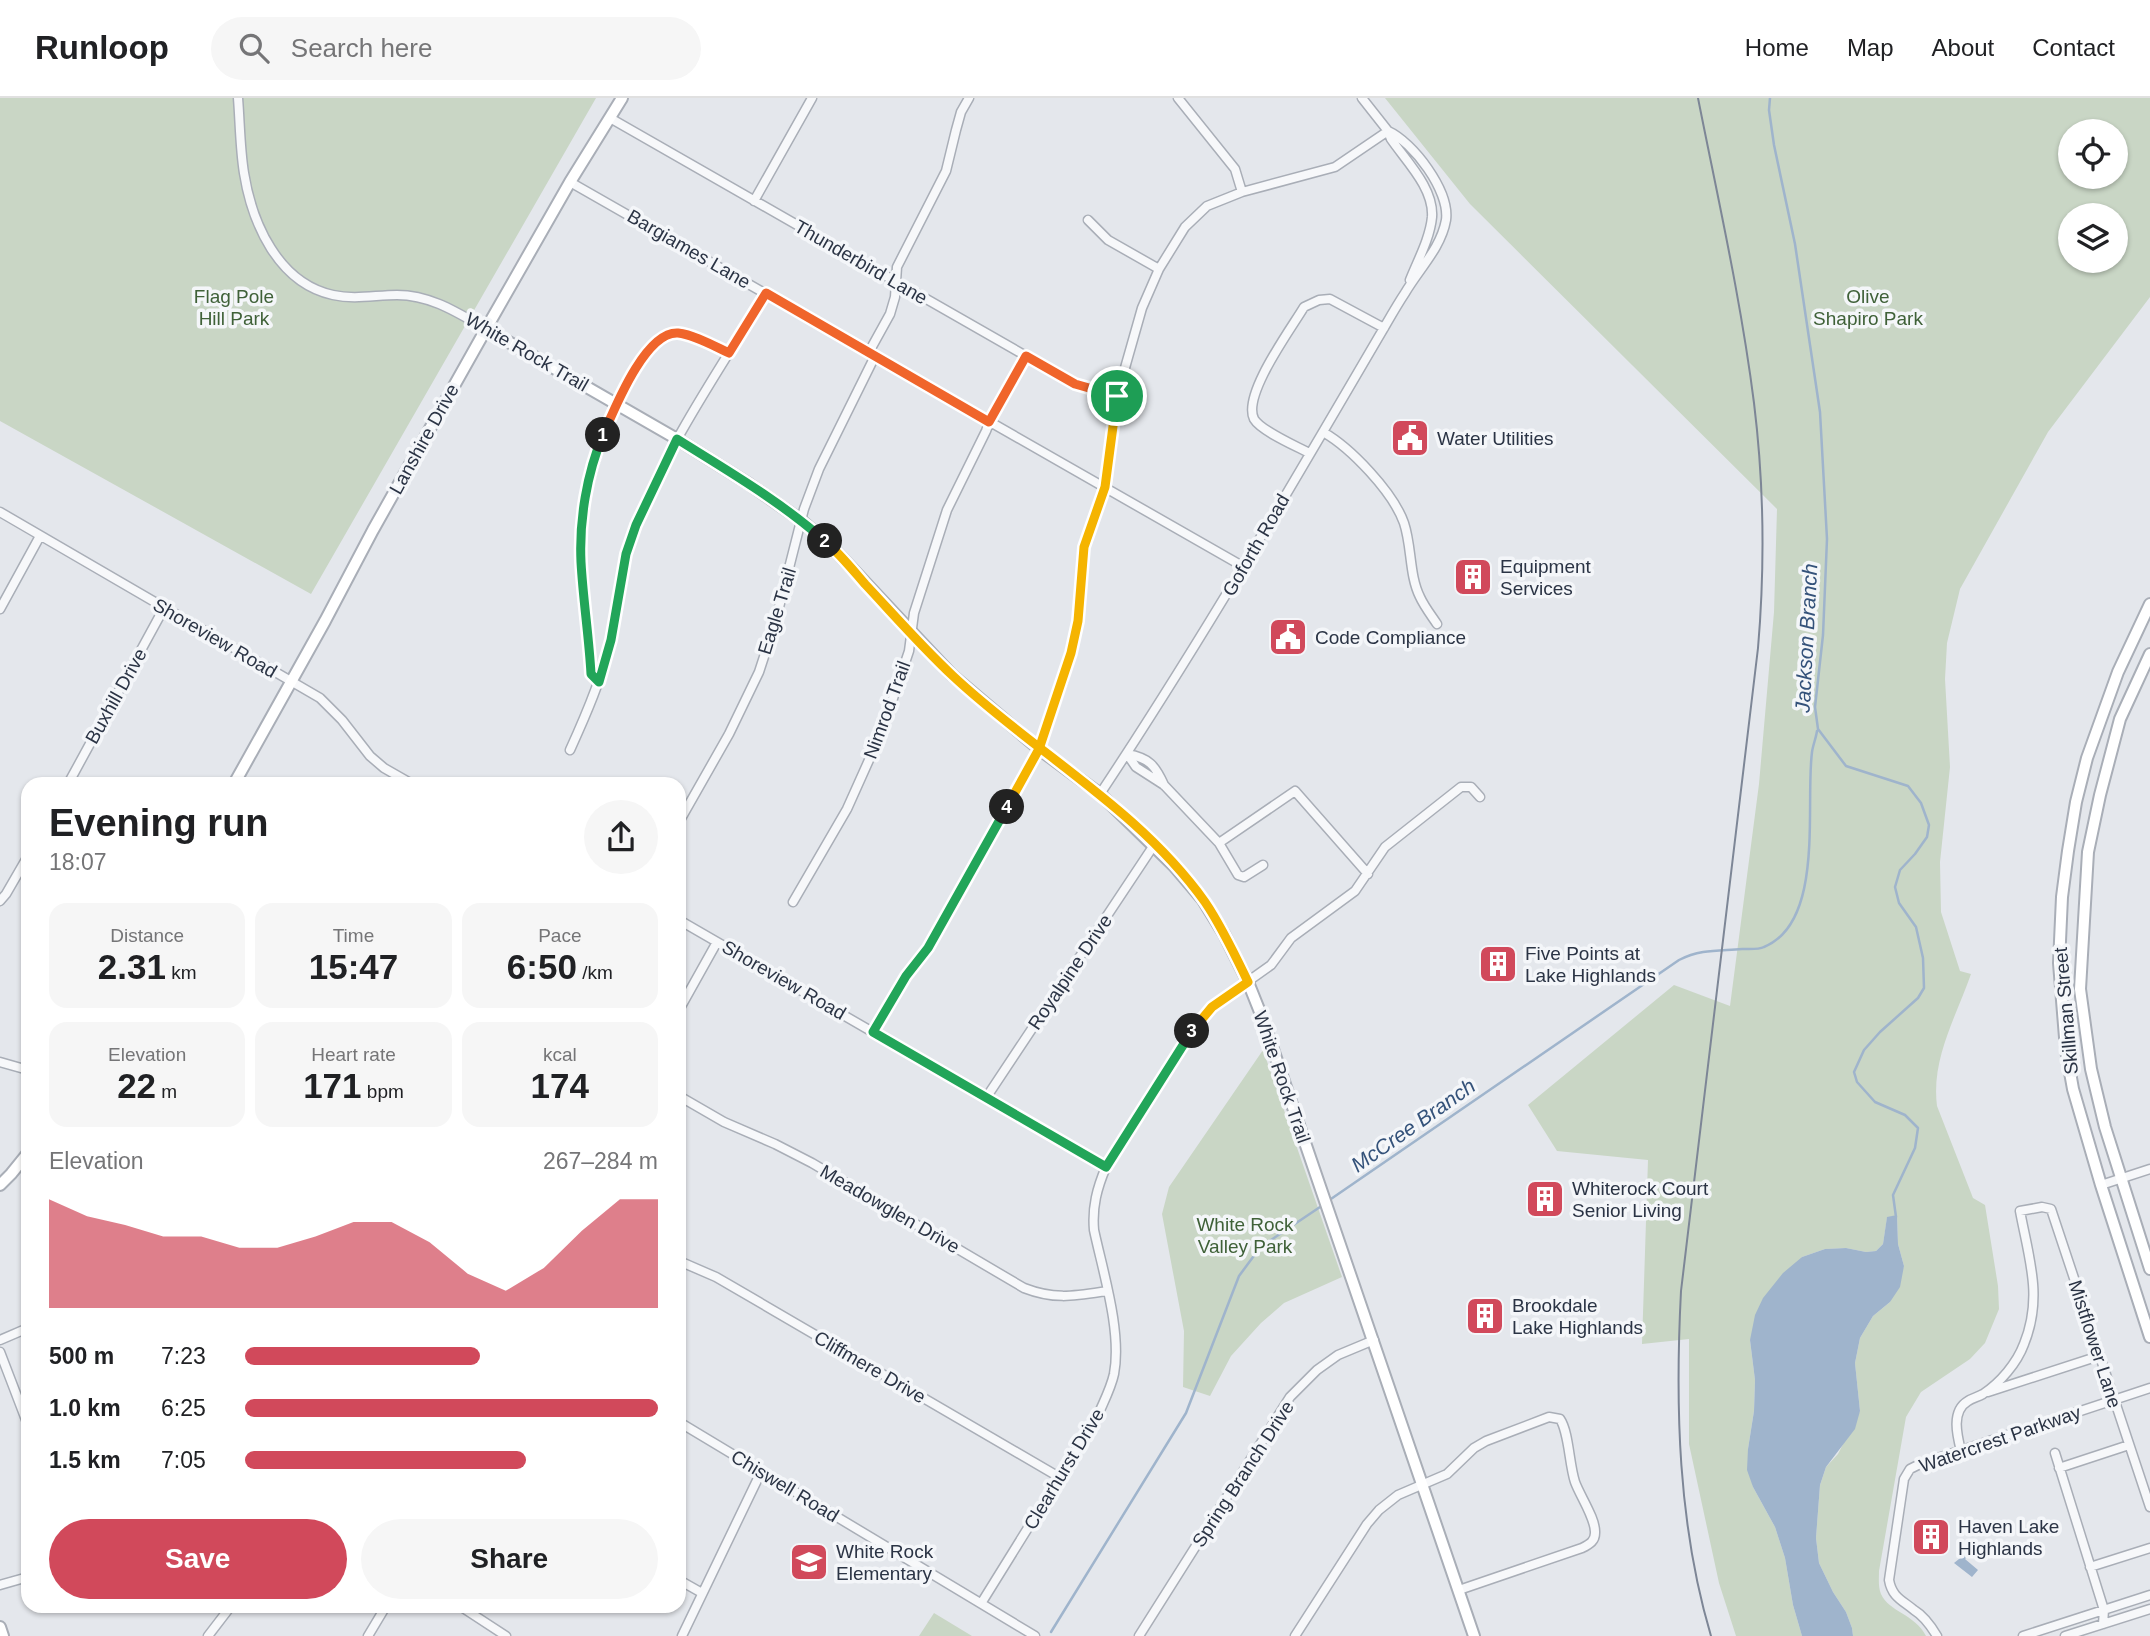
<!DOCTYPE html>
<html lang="en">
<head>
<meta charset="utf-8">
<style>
  :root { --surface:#fff; --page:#f6f6f6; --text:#202124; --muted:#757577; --line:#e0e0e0; --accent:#d1495b }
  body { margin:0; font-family:Arial,sans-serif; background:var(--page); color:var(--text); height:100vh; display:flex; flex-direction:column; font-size:26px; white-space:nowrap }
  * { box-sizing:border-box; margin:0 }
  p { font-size:23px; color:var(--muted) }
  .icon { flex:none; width:38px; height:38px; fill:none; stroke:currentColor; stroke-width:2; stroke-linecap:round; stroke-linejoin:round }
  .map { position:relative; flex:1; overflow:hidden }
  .panel { position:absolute; left:21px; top:679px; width:665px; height:836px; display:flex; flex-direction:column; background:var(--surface); border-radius:21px; box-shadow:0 2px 5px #0004 }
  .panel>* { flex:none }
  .fabs { position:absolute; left:2058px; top:21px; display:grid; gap:14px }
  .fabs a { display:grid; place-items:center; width:70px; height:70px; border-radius:50%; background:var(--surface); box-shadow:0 2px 5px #0004; font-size:35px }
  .pin { position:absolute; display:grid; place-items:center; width:60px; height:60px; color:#fff; margin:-30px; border:4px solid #fff; border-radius:50%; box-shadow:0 2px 7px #0007 }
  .km { position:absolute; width:35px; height:35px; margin:-18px; border-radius:50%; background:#222; color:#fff; font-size:19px; line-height:35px; text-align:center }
  .round { display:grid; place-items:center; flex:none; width:74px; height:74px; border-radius:37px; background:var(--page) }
  .headline { display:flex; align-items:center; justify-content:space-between; height:119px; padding:0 28px }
  h1 { font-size:38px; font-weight:700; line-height:52px }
  .metrics { display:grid; grid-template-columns:repeat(3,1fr); gap:10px; height:119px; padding:7px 28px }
  .metrics div { display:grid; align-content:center; border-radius:18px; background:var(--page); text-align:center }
  .metrics b { font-size:35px; font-weight:700 }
  .metrics small { font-size:19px; font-weight:400 }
  .metrics p { font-size:19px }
  .chart { height:196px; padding:14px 28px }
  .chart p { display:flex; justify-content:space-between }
  .chart svg { width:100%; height:126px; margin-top:7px; fill:var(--accent); opacity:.7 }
  .primary-button { display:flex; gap:14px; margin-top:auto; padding:14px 28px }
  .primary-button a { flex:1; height:80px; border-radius:42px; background:var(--accent); color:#fff; font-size:28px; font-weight:700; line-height:80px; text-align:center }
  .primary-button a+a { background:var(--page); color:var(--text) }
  ul { padding:0 28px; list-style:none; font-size:23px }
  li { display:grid; grid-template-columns:112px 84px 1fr; align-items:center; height:52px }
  li i { height:18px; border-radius:9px; background:var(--accent) }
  header { display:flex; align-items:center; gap:42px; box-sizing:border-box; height:98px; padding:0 35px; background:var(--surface); border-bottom:2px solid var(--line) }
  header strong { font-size:33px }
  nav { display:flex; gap:38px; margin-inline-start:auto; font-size:24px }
  .search { width:490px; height:63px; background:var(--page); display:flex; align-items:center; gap:18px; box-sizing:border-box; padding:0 24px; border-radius:38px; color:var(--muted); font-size:26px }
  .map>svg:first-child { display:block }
  .green { fill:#c9d6c5; fill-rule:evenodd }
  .water { fill:#9fb4cc }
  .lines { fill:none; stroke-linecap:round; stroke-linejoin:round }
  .stream { stroke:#9fb4cc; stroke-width:2.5 }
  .street-casing { stroke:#a9aeb7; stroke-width:11 }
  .secondary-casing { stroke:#a9aeb7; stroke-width:14 }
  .street { stroke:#f7f8fa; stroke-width:8 }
  .secondary { stroke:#fff; stroke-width:10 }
  .tram { stroke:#7d8696; stroke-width:2 }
  .split-1-casing { stroke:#fff; stroke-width:14 }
  .split-2-casing { stroke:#fff; stroke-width:14 }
  .split-3-casing { stroke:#fff; stroke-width:14 }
  .split-4-casing { stroke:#fff; stroke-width:14 }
  .split-5-casing { stroke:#fff; stroke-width:14 }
  .split-1 { stroke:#f0652b; stroke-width:9 }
  .split-2 { stroke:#22a559; stroke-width:9 }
  .split-3 { stroke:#f5b400; stroke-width:9 }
  .split-4 { stroke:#22a559; stroke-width:9 }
  .split-5 { stroke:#f5b400; stroke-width:9 }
  .labels { text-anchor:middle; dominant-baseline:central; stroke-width:7; stroke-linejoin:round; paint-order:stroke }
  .street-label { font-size:19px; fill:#2b3445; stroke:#f4f6f9 }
  .park-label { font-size:19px; fill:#3f6138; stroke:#f4f6f9 }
  .poi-label { font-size:19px; fill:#2b3445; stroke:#f4f6f9; text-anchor:start }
  .water-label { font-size:21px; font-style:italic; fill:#34527a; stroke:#f4f6f9 }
</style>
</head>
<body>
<header>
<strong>Runloop</strong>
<div class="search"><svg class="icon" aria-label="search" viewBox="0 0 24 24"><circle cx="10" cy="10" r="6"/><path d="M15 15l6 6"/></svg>Search here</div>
<nav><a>Home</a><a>Map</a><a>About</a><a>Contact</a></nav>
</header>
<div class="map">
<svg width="2150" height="1538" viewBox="0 0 2150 1538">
  <rect width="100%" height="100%" fill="#e4e7ec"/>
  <path class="green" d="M0,0H596L311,496L0,323Z
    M1385,0H2150V199L2048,334L1960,491L1947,545L1945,581L1950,669L1940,764L1941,814L1960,873L1971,876C1956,919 1931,961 1937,1008L1973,1100L1985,1107L1998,1188L1999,1211L1985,1245L1970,1261L1921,1294L1906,1319L1879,1473C1879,1480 1878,1489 1881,1496C1889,1514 1915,1516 1926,1538H1853L1852,1530L1846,1514L1833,1494L1819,1465L1816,1440L1820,1387L1826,1369L1838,1356L1860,1313L1855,1265L1860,1240L1873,1218L1890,1204L1904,1168L1898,1146L1897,1117L1887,1120L1883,1146L1876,1153L1866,1154L1846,1150L1825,1151L1802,1159L1750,1242L1755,1282L1754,1313L1748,1351L1753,1389L1775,1429L1785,1460L1793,1507L1802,1538H1736L1719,1485L1689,1346V1241L1642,1246L1648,1062L1557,1053L1528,1007L1674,887L1730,908L1759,686L1774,514L1777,411L1470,106ZM2070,33H2116V79H2070ZM2070,117H2116V163H2070Z
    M1263,952L1342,1179L1284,1205L1261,1225L1231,1258L1210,1298L1183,1289L1184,1233L1162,1116L1169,1089Z
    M934,1515L972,1538H919Z"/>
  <path class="water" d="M1897,1117L1898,1146L1904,1168L1900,1189L1890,1204L1873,1218L1860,1240L1855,1265L1860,1313L1855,1331L1826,1369L1820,1387L1816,1440L1819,1465L1833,1494L1846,1514L1852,1530L1853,1538H1802L1793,1507L1785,1460L1775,1429L1753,1389L1747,1372L1748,1351L1754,1313L1755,1282L1750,1242L1755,1217L1763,1200L1783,1175L1802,1159L1825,1151L1846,1150L1866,1154L1876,1153L1883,1146L1887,1119Z
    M1964,1457L1966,1460L1965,1461L1978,1472L1972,1479L1954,1465Z"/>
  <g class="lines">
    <path class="stream" d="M1770,0L1769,12L1774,47L1795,146L1820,314L1827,441L1823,537L1815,609L1818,631L1846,668L1908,688L1921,705L1929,727L1927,739L1915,756L1900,772L1895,789L1899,805L1916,829L1923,860L1924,890L1918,900L1880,934L1864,952L1854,974L1857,984L1875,1004L1905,1017L1918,1030L1915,1050L1893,1097L1896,1119
      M1328,1103L1679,862C1701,851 1718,853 1742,851C1749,851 1758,852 1764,849C1825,824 1805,707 1812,654C1813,647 1816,640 1817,633
      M1051,1534L1186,1315L1239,1178L1256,1155L1271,1142L1323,1107"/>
    <defs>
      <path id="street" d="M238,0C240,25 240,50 244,75C252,125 278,185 333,197C355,202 376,197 397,197C431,197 458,215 486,231
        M1178,0L1235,71L1242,94
        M1362,0L1388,33L1391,41C1406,63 1434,90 1432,119C1430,140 1418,162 1410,182
        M610,20L1075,286L1117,298
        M570,84L1244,469
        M754,103L812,0
        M1088,122L1108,142L1159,171
        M869,254L890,216L895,199L897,169L946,73L956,32L961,14L969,0
        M1323,334C1351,350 1393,394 1404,425C1412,449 1409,477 1420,499C1424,508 1431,517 1437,526
        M1309,355C1296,348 1261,333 1254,321C1242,297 1291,231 1304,209L1319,202L1330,201L1384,230
        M0,414L320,600L342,622L370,658L384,670L412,686
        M0,511L40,438
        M599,584L591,576C589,539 583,502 581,464C578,397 600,338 631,280C641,262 651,239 674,236C688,233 716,249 729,255
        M570,652C586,617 602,580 611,542C619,503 621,465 636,428C668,345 720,271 766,195
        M1127,656L1136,669L1164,687L1219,745L1295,693L1368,776
        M1127,656C1149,660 1155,667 1164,687
        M68,686L164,510
        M1100,696C1198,548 1288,394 1378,240C1387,225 1395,210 1405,195C1419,171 1441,150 1446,122C1450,93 1413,44 1388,33
        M679,724L729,636L759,574L775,525L804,411L819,371L875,258
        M1219,745L1238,777L1244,779L1263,767
        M0,803L6,796L28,758
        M793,804L847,711L882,633L909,553L914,515L947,412L986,333L992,317L1026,258
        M679,822L1106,1069
        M679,912L717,844
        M873,934L906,878L928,850L1039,651L1063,583L1078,523L1084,449L1105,389L1117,298L1142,210L1159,171L1185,129L1207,108L1242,94L1335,69L1388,33
        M0,964L28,972
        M679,998L724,1024L775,1046L812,1065L1024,1190C1055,1202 1074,1198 1107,1193
        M986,1000L1154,747
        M2101,1087L2150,1071
        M679,1163L716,1179L1059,1379
        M0,1242L28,1230
        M0,1254L28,1327
        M1988,1294L2099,1258
        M679,1324L1035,1538
        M1961,1353C1957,1337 1951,1313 1968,1303C1972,1300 1978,1299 1983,1296C2000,1285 2017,1265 2024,1246C2043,1199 2029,1161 2020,1113L2042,1109L2051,1111L2150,1409
        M2055,1355L2104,1512L2103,1526
        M2059,1370L2129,1347
        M2090,1469L2150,1450
        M679,1482L702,1495
        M0,1487L28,1479
        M982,1504L1098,1317C1104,1303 1111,1290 1114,1276C1122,1234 1103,1174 1094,1132C1092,1109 1097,1090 1106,1069L1194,931L1212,909L1271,867L1291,840L1355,793L1385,749L1461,689H1471L1480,699
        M460,1508L506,1538
        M208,1538L231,1508
        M368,1538L386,1508
        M682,1538L761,1374
        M1139,1538L1290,1299L1317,1272L1338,1257L1374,1242
        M1295,1538L1367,1426L1379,1412L1398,1397L1447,1376L1474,1350L1486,1343L1549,1319L1560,1321C1569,1334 1569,1366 1575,1384C1580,1398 1596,1421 1595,1435C1595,1443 1590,1446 1582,1450L1459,1492
        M1937,1538C1931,1528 1924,1518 1914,1512C1902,1502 1892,1499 1889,1482L1904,1381L1910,1371L1920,1366L2150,1290
        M2023,1538L2150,1497
        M2065,1538L2150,1511"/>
      <path id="secondary" d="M486,231L677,341L749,386L802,423L832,449L952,577L1039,651L1100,696L1174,768L1203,802L1224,836L1248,884L1262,919L1474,1538
        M2150,506L2118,574L2087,660L2076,704L2068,753L2062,799L2059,865L2066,952L2073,991L2101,1087L2150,1239
        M2150,556L2120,621L2100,697L2088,754L2080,891L2091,971L2105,1029L2150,1171
        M234,686L325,523L373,432L486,231L570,84L622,0
        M0,1087L11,1076L28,1055
        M0,1529L3,1538"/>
    </defs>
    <use href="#street" class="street-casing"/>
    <use href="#secondary" class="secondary-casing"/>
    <use href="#street" class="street"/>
    <use href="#secondary" class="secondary"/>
    <path class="tram" d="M1698,0C1718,101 1741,202 1754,305C1764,386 1765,468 1758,550L1681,1193C1675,1308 1678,1427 1711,1538"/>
  </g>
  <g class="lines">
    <defs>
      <path id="split-1" d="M603,337C614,312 645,233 678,235C695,237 714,248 729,255L766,195L989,324L1026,258L1075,286L1117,298"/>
      <path id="split-2" d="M603,337C587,375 579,422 581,464C583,501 589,539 591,576L599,584L611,542L626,456L636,427L677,341C728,373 780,403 825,443"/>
      <path id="split-3" d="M825,443C840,456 852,471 865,486C894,517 922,549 953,578C1035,655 1139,711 1205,804C1222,829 1235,857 1248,884L1212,909L1192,933"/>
      <path id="split-4" d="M1007,709L928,850L906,878L873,934L1106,1069L1192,933"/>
      <path id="split-5" d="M1007,709L1039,651L1071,555L1078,523L1084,449L1105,389L1117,298"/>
    </defs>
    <use href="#split-1" class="split-1-casing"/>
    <use href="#split-2" class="split-2-casing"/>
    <use href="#split-3" class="split-3-casing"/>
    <use href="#split-4" class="split-4-casing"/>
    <use href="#split-5" class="split-5-casing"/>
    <use href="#split-1" class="split-1"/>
    <use href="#split-2" class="split-2"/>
    <use href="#split-3" class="split-3"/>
    <use href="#split-4" class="split-4"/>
    <use href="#split-5" class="split-5"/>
  </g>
  <defs>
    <symbol id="civic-square" viewBox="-11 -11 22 22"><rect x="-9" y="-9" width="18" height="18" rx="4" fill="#d1495b" stroke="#f4f6f9"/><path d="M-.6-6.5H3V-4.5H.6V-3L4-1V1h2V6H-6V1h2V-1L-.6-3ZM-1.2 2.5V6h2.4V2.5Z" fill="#fff"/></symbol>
    <symbol id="building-square" viewBox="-11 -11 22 22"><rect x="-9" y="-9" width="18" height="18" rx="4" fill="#d1495b" stroke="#f4f6f9"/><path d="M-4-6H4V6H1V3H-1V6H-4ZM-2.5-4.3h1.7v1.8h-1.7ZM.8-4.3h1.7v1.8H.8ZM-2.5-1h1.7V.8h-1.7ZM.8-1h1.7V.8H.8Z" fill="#fff"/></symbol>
    <symbol id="school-square" viewBox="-11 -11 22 22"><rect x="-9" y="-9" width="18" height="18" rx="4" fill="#d1495b" stroke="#f4f6f9"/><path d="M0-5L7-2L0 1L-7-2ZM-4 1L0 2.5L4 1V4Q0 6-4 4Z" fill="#fff"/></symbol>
  </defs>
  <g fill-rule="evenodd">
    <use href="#civic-square" x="1388" y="318" width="44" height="44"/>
    <use href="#building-square" x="1451" y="457" width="44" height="44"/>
    <use href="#civic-square" x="1266" y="517" width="44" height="44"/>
    <use href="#building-square" x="1476" y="844" width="44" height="44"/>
    <use href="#building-square" x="1523" y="1079" width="44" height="44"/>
    <use href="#building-square" x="1463" y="1196" width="44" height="44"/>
    <use href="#building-square" x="1909" y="1417" width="44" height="44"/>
    <use href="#school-square" x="787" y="1442" width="44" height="44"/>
  </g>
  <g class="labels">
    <g class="street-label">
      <text transform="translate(689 151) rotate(30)">Bargiames Lane</text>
      <text transform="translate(861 164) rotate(30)">Thunderbird Lane</text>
      <text transform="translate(527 254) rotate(30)">White Rock Trail</text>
      <text transform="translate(424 341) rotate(-61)">Lanshire Drive</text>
      <text transform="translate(1256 447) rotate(-60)">Goforth Road</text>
      <text transform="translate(777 513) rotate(-73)">Eagle Trail</text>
      <text transform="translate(215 540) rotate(30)">Shoreview Road</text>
      <text transform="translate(116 598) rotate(-61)">Buxhill Drive</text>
      <text transform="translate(887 612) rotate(-70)">Nimrod Trail</text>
      <text transform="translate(1070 874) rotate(-56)">Royalpine Drive</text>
      <text transform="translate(784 882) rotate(30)">Shoreview Road</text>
      <text transform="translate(2066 913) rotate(-95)">Skillman Street</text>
      <text transform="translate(1282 979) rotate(71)">White Rock Trail</text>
      <text transform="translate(890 1111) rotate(30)">Meadowglen Drive</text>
      <text transform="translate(2095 1246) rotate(72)">Mistflower Lane</text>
      <text transform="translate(870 1269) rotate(30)">Cliffmere Drive</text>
      <text transform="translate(2000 1341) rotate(-19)">Watercrest Parkway</text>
      <text transform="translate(1064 1371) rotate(-59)">Clearhurst Drive</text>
      <text transform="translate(1243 1376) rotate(-57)">Spring Branch Drive</text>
      <text transform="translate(785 1388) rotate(31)">Chiswell Road</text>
    </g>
    <g class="park-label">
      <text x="234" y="198">Flag Pole<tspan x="234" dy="22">Hill Park</tspan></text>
      <text x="1868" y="198">Olive<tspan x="1868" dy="22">Shapiro Park</tspan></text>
      <text x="1245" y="1126">White Rock<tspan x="1245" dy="22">Valley Park</tspan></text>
    </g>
    <g class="poi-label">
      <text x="1437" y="340">Water Utilities</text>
      <text x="1500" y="468">Equipment<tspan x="1500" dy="22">Services</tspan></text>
      <text x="1315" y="539">Code Compliance</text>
      <text x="1525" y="855">Five Points at<tspan x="1525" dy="22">Lake Highlands</tspan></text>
      <text x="1572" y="1090">Whiterock Court<tspan x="1572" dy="22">Senior Living</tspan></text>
      <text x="1512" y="1207">Brookdale<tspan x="1512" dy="22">Lake Highlands</tspan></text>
      <text x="1958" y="1428">Haven Lake<tspan x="1958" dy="22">Highlands</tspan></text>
      <text x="836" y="1453">White Rock<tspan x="836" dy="22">Elementary</tspan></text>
    </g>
    <g class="water-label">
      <text transform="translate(1806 540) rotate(-87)">Jackson Branch</text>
      <text transform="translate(1413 1027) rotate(-35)">McCree Branch</text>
    </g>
  </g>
</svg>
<div class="fabs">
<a><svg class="icon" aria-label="locate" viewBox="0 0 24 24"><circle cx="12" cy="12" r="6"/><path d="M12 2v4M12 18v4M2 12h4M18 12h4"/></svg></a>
<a><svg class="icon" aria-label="layers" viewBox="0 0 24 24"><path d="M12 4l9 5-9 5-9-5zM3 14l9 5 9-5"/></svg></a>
</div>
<div class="pin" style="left:1117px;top:298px;background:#1e9e55"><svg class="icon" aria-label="arrive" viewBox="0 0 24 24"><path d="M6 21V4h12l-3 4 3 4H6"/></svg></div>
<b class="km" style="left:603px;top:337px">1</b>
<b class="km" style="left:825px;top:443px">2</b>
<b class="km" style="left:1192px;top:933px">3</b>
<b class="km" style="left:1007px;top:709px">4</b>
<section class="panel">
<div class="headline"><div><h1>Evening run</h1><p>18:07</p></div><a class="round"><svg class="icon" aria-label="share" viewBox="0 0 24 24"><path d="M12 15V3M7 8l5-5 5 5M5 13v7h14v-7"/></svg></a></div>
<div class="metrics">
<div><p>Distance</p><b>2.31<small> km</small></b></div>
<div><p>Time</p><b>15:47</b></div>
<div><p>Pace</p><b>6:50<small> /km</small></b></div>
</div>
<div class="metrics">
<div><p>Elevation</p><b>22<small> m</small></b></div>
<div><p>Heart rate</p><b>171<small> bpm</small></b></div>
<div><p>kcal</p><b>174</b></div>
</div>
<div class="chart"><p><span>Elevation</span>267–284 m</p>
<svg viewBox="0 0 160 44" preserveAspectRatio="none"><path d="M0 44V6L10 12L20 15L30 19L40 19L50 23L60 23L70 19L80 14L90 14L100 21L110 32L120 38L130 30L140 17L150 6L160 6V44z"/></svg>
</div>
<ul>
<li><b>500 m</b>7:23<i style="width:57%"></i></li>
<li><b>1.0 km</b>6:25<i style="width:100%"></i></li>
<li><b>1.5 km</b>7:05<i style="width:68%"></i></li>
</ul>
<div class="primary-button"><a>Save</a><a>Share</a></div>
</section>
</div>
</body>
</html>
